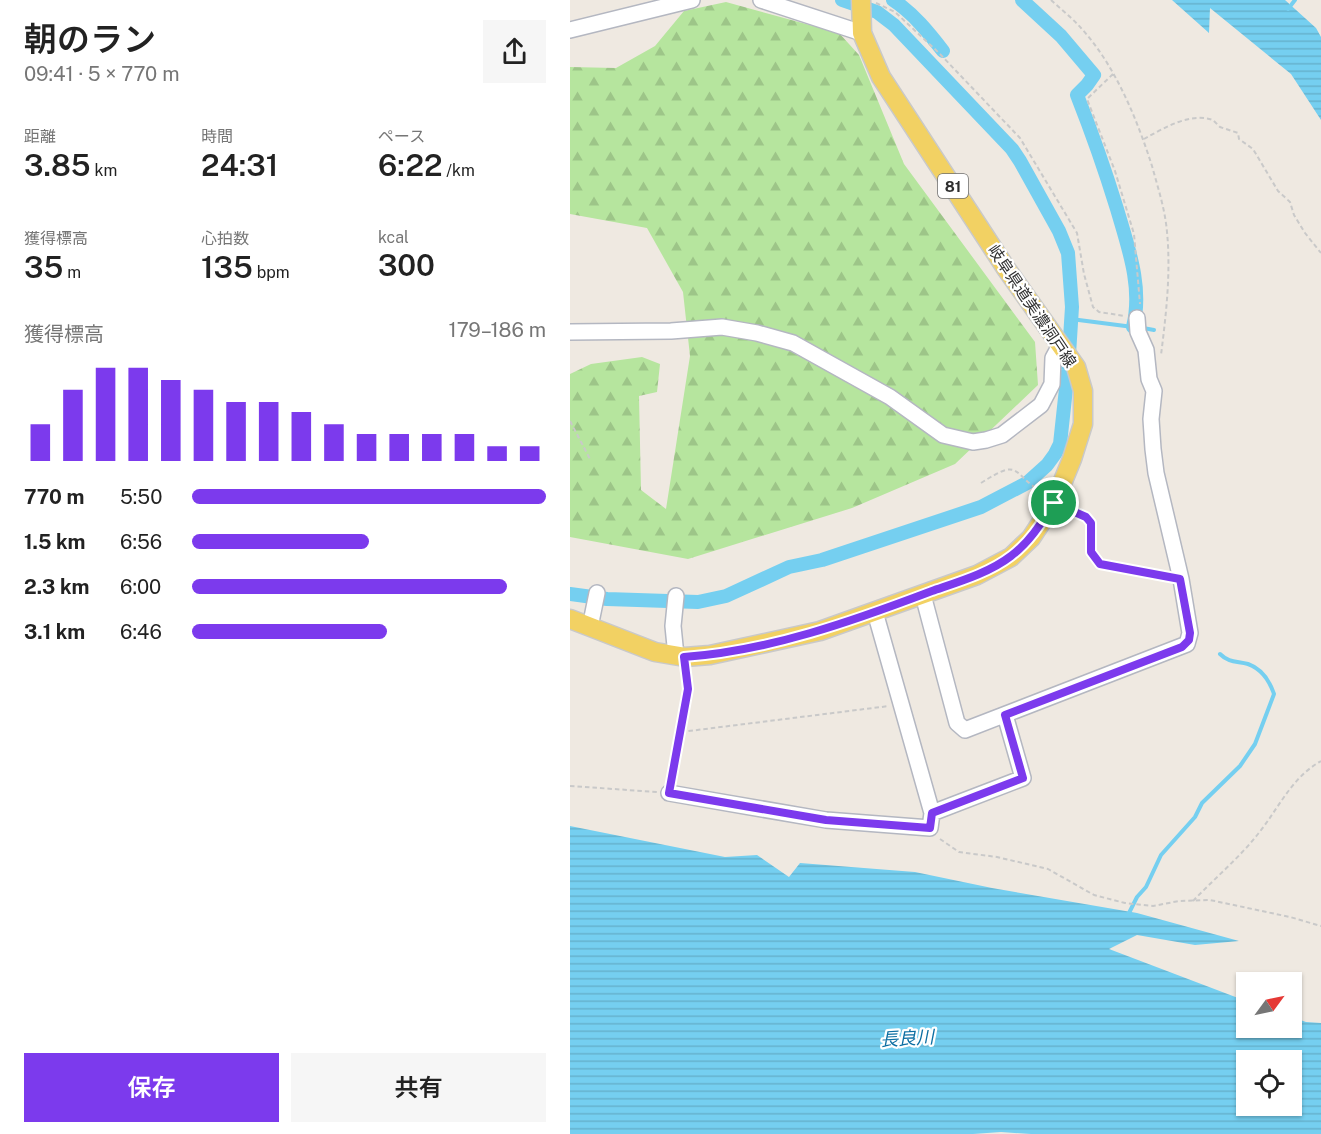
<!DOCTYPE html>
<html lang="ja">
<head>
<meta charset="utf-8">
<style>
  :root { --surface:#fff; --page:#f6f6f6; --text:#222; --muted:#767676; --accent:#7c3aed }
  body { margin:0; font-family:"Public Sans","Noto Sans JP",sans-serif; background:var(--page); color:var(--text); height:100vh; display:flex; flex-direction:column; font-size:22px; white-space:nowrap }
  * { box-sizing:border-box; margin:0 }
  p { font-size:20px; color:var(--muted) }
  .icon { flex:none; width:33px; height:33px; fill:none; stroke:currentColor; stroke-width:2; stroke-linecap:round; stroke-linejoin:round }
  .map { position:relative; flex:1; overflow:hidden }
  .panel { display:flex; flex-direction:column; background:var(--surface); width:570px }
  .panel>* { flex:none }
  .needle { width:39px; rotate:57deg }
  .tools { position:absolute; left:666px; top:972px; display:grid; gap:12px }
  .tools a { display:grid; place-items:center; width:66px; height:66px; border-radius:0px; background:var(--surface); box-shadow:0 2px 4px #0004; font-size:30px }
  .pin { position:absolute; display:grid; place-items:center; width:51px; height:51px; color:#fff; margin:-26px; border:3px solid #fff; border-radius:50%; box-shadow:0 2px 6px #0007 }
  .round { display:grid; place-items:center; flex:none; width:63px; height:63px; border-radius:0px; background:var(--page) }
  .summary { display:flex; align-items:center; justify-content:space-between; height:102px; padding:0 24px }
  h1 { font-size:33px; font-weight:600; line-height:45px }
  .metrics { display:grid; grid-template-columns:repeat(3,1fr); gap:9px; height:102px; padding:6px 24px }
  .metrics div { display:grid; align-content:center }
  .metrics b { font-size:30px; font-weight:600 }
  .metrics small { font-size:16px; font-weight:400 }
  .metrics p { font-size:16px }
  .chart { height:168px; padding:12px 24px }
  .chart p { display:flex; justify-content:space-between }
  .chart svg { width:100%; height:108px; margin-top:6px; stroke:var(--accent); stroke-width:6 }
  .action { display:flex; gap:12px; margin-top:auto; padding:12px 24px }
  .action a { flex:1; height:69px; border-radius:0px; background:var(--accent); color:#fff; font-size:24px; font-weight:600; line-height:69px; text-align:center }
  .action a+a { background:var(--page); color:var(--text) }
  ul { padding:0 24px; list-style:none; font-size:20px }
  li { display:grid; grid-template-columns:96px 72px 1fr; align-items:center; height:45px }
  li i { height:15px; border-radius:8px; background:var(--accent) }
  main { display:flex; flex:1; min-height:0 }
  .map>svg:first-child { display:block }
  .forest { fill:url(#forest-firs) }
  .water { fill:url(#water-rules); fill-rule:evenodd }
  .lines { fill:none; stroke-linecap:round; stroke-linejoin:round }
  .stream { stroke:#75cff0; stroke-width:4 }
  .canal { stroke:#75cff0; stroke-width:14 }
  .minor-casing { stroke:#b4b7c1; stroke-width:18 }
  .major-casing { stroke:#c9c9c9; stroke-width:21 }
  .path { stroke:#c9c9c9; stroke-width:2; stroke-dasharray:4.5 3; stroke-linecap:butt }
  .minor { stroke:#fff; stroke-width:15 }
  .major { stroke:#f2d163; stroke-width:18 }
  .route-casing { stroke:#fff; stroke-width:12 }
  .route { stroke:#7c3aed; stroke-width:8 }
  .labels { text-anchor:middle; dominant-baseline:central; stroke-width:4.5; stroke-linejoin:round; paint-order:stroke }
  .shield { fill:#fff; stroke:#6d6d6d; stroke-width:1.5 }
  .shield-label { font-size:15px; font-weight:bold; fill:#2e2e2e }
  .street-label { font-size:16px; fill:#2e2e2e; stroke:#fff }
  .water-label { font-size:18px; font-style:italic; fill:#0d6fa3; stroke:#fff }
</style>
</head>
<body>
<main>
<section class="panel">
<div class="summary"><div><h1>朝のラン</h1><p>09:41 · 5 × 770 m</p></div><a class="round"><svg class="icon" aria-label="share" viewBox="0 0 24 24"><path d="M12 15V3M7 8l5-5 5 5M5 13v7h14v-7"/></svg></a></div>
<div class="metrics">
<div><p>距離</p><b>3.85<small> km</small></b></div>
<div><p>時間</p><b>24:31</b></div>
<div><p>ペース</p><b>6:22<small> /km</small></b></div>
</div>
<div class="metrics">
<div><p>獲得標高</p><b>35<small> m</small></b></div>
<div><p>心拍数</p><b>135<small> bpm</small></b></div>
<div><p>kcal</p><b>300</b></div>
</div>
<div class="chart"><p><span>獲得標高</span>179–186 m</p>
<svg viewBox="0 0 160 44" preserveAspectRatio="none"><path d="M5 44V29M15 44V15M25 44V6M35 44V6M45 44V11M55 44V15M65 44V20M75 44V20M85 44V24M95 44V29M105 44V33M115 44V33M125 44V33M135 44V33M145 44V38M155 44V38"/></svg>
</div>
<ul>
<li><b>770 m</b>5:50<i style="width:100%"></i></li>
<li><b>1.5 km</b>6:56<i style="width:50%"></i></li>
<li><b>2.3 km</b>6:00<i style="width:89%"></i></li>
<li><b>3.1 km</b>6:46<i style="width:55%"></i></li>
</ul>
<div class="action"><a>保存</a><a>共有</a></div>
</section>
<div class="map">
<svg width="751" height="1134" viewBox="0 0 751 1134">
  <defs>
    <pattern id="forest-firs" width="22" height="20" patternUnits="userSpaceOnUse" patternTransform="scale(1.5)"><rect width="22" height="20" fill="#b6e59e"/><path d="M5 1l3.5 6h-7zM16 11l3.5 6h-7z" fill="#9dc588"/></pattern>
    <pattern id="water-rules" width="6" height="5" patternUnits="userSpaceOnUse" patternTransform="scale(1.5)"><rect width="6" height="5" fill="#75cff0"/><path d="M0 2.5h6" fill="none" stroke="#66b2ce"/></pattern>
  </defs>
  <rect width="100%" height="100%" fill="#efe9e1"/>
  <path class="forest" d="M156,2L269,33L289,55L334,164L465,342L468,385L385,464L282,508L118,559L0,537V374L21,364L72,357L90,364L87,392L69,396L71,490L96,509L120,356L113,292L77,228L0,214V67L46,68L85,46L114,11Z"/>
  <path class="water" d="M602,0H715L746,28L751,37V120L721,74L640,8L639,33Z
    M0,826L155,857L187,855L219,877L230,863L345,872L422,888L567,913L669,941L625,945L567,935L539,949L676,1001V1028H722V1017L736,1022L751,1023V1134H461L431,1132L403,1134H0ZM676,1060H722V1106H676Z"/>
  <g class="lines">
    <path class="stream" d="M718,9L725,0
      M501,319L563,327
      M573,328L584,330
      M558,915L567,897L576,887L591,855L625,817L632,803L670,766L685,744L704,694C700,682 692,669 678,664C667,661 659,663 650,654"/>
    <path class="canal" d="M323,0C343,13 359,33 373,51
      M452,0L491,36L524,75L517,85L507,95C522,133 535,170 547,209C558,247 573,287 563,327
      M0,594L37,599L128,602L156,596L219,567L252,560L411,507L457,483L477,465L485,454L490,444L498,370L502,307L498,253L489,231L450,161L442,149L324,25L307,12L272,0"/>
    <defs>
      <path id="minor" d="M191,0L292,33
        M0,30L122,0
        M0,332L101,331L152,327L187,333L223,343L320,397L373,435L403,442L416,440L432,435L471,405L482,384L483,358L490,345
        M353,595L387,723L395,730L617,644L620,633L611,579L586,473L583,449L581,419L584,391L579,379L576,350L568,332L567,318
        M305,612L362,813L453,778L435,715
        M20,627L27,593
        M106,656L103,626L106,596
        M99,793L256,820L360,828L362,813"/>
      <path id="major" d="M0,619L85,652L115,657L140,655L250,631L407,575L441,557L461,538L484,503L502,459L513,424V391L506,367L437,270L311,77L292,33L291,0"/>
    </defs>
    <use href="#minor" class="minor-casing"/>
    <use href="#major" class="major-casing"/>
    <path class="path" d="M481,0C491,9 502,18 511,28C545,65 567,119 582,166C588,188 595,209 597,232C601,273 596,315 591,355
      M306,3L325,12L369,53L450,138L507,233L514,274L523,307L529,312L555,316
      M543,74L517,99L545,171L564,234L570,304
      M574,139C594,128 620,112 643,120L650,127L668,133L669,139L683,149L708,191L720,202L724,215L735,233L751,253
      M0,421L20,459
      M411,483C452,457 440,473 473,493
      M498,510L516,517L521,523V552L530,564L596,577
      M111,732L319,706
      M102,779L118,689L116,672
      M0,786L87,792
      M370,839L389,852L427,857L478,869L524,895L555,903L583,906L609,901L640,900L720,917L751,926
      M623,901C644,879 669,858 688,834C709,808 721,778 751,761"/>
    <use href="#minor" class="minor"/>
    <use href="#major" class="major"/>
  </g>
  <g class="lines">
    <defs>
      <path id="route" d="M484,503L516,517L521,523V552L530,564L610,579L620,633L619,640L612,647L435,715L453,778L362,813L360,828L256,820L99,793L118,689L114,657C199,651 283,621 362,591C388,582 419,573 441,556C460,542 472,522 484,503Z"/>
    </defs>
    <use href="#route" class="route-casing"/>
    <use href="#route" class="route"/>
  </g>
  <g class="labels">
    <rect class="shield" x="368" y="174" width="30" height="24" rx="4.5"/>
    <g class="shield-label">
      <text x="383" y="186">81</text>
    </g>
    <g class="street-label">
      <text transform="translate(462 306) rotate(56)">岐阜県道美濃洞戸線</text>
    </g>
    <g class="water-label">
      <text transform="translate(337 1038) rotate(-3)">長良川</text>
    </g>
  </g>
</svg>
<div class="tools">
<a><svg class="needle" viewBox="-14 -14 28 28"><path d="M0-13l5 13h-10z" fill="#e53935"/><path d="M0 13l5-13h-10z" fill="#767676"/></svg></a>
<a><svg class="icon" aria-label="locate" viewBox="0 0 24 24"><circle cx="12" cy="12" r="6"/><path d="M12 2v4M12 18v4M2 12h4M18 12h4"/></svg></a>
</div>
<div class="pin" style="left:484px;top:503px;background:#1e9e55"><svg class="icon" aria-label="arrive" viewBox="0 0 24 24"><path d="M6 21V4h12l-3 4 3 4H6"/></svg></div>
</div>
</main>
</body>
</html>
